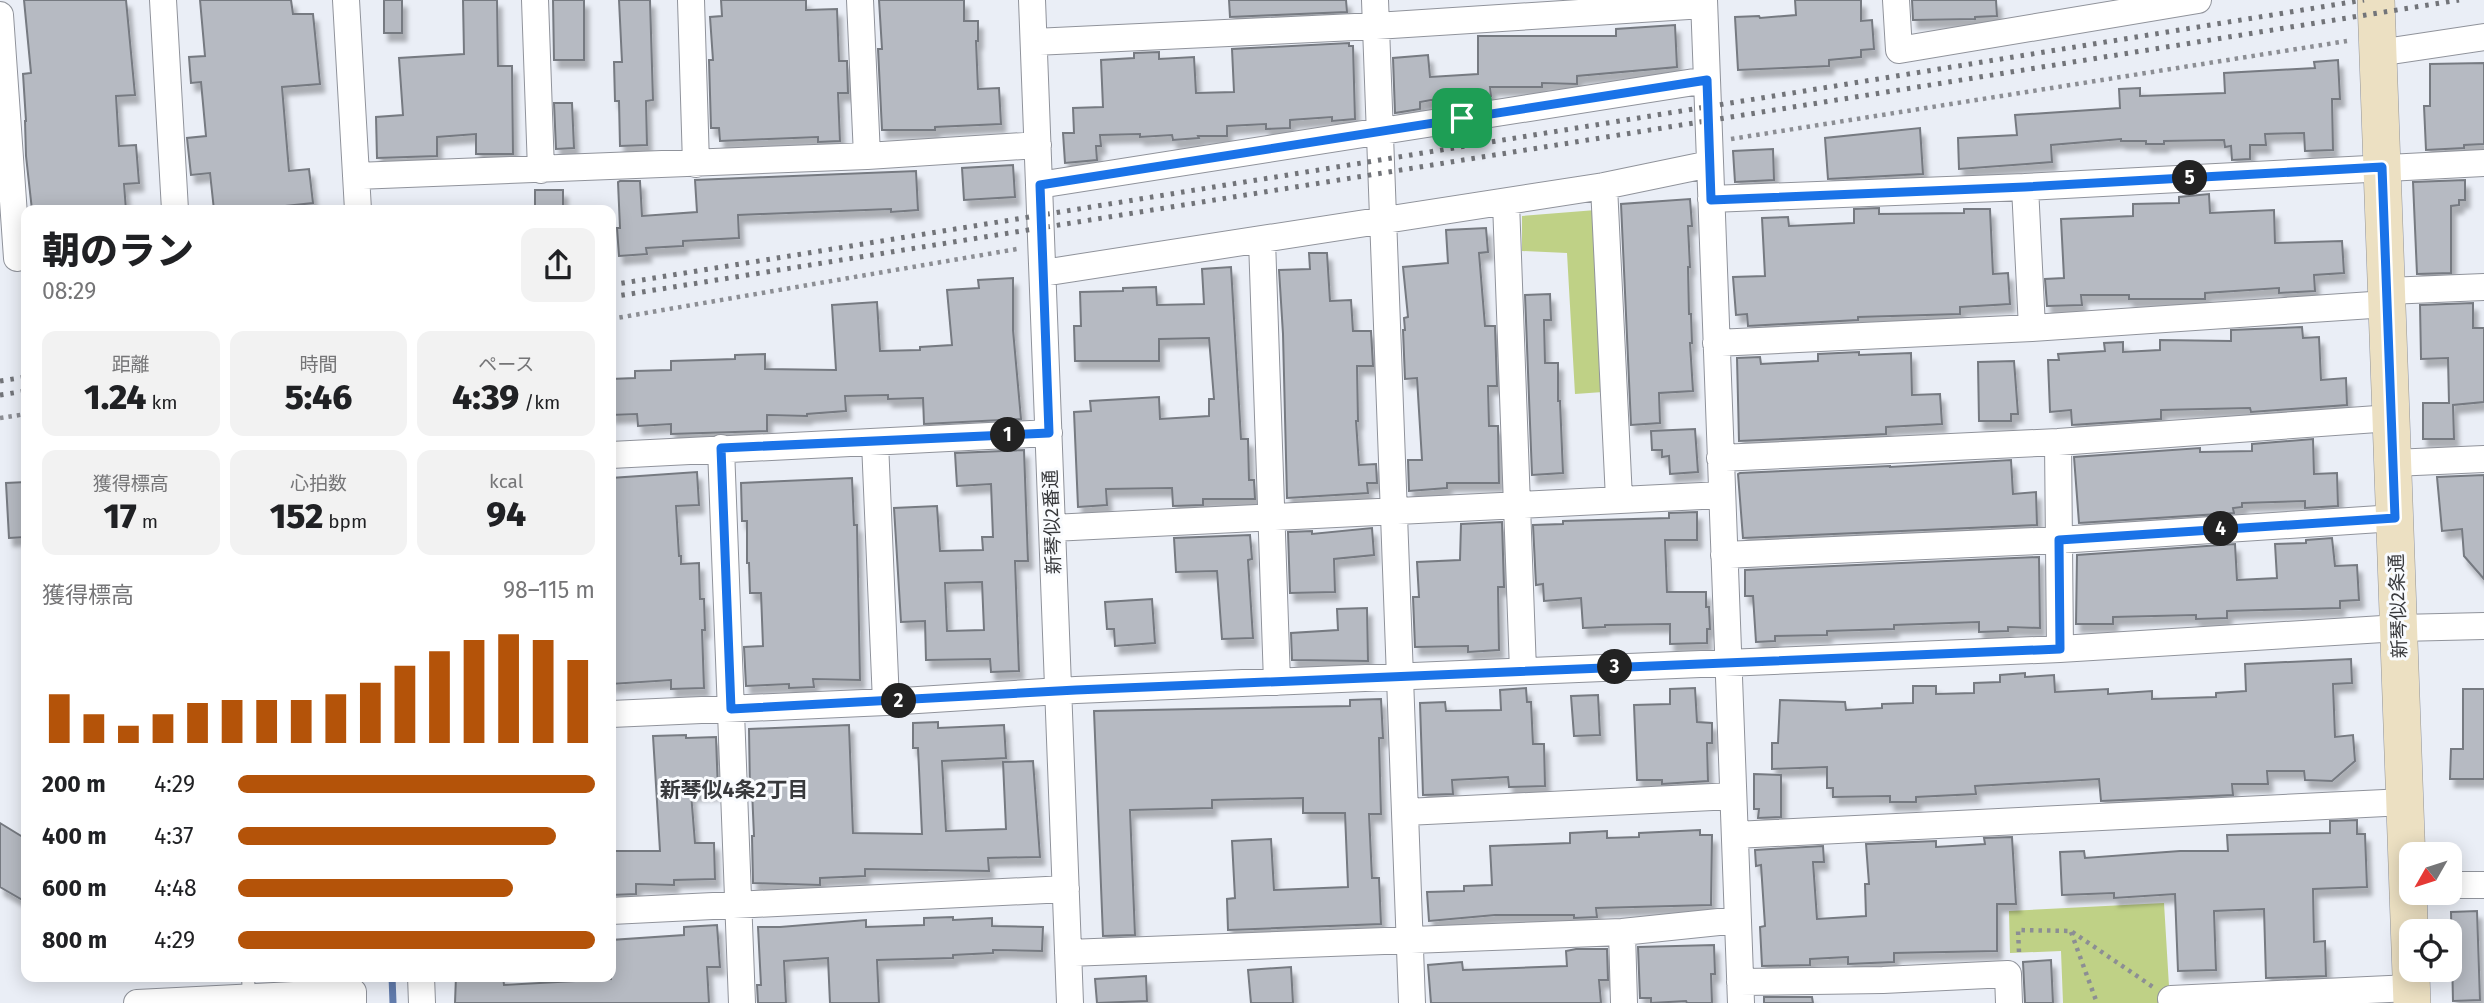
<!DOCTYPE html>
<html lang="ja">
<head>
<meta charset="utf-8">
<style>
  :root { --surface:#fff; --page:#f2f2f2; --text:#202124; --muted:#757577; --accent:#b45309 }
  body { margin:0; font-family:"Fira Sans","Noto Sans JP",sans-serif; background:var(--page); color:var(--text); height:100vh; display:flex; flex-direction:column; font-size:26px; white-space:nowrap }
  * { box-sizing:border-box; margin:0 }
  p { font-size:23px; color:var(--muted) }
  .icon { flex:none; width:38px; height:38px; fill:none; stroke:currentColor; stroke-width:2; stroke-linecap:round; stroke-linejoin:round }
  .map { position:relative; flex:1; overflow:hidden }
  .drawer { position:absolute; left:21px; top:205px; width:595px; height:777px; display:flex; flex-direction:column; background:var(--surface); border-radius:14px; box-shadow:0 4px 18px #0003 }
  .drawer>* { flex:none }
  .needle { width:46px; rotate:231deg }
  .buttons { position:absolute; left:2399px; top:842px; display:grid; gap:14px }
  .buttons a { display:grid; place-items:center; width:63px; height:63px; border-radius:14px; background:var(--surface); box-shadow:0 4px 18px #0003; font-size:35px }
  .pin { position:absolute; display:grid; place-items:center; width:60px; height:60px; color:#fff; margin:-30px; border-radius:14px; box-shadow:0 4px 10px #0006 }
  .km { position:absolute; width:35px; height:35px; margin:-18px; border-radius:50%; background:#222; color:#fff; font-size:19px; line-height:35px; text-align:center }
  .round { display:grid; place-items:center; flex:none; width:74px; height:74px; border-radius:14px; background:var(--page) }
  .overview { display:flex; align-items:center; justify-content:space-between; height:119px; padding:0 21px }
  h1 { font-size:38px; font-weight:800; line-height:52px }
  .stats { display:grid; grid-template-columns:repeat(3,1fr); gap:10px; height:119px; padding:7px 21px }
  .stats div { display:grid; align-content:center; border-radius:14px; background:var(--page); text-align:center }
  .stats b { font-size:35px; font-weight:800 }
  .stats small { font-size:19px; font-weight:400 }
  .stats p { font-size:19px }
  .chart { height:196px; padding:14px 21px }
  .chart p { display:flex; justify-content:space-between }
  .chart svg { width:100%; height:126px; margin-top:7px; stroke:var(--accent); stroke-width:6 }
  ul { padding:0 21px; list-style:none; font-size:23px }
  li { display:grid; grid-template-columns:112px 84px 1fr; align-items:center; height:52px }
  li i { height:18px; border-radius:9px; background:var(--accent) }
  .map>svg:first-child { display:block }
  .green { fill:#bfd186 }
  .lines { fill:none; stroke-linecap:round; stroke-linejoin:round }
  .stream { stroke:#627cad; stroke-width:7 }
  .building { fill:#b6bac2; stroke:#767a81; stroke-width:2; fill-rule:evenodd; filter:url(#shadow) }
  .lane-casing { stroke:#90939b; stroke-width:14 }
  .street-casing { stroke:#90939b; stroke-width:28 }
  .secondary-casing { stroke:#90939b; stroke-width:38 }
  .path { stroke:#8c8e94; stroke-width:4.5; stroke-dasharray:3.5 5; stroke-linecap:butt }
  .lane { stroke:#fff; stroke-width:12 }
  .street { stroke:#fff; stroke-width:26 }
  .secondary { stroke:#ece0c2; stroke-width:37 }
  .rail { stroke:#727479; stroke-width:5; stroke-dasharray:3.5 7; stroke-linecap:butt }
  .route-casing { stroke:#fff; stroke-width:14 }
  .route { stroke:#1a73e8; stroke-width:9 }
  .labels { text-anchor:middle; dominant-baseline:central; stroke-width:6; stroke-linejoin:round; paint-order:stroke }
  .street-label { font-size:19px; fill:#38393c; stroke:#f9fbfe }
  .neighbourhood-label { font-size:21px; font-weight:bold; fill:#38393c; stroke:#f9fbfe }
</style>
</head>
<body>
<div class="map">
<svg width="2484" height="1003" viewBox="0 0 2484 1003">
  <defs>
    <filter id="shadow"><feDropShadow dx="4.5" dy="8" stdDeviation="2" flood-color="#0004"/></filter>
  </defs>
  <rect width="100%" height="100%" fill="#eaeef6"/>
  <path class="green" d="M1596,210L1603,392L1575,394L1567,253L1522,251V216Z
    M2164,903L2170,1003H2063L2061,951L2010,953L2009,911Z"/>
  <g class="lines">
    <path class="stream" d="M392,976L393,1003"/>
  </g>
  <path class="building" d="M24,0H126L135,95L116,96L119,146L136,145L139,183L124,184L126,210H32L26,156L25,121H26L23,74L31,73Z
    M200,0H291L293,14H313L320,84L282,87L289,171L309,169L313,203L248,210H214L210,173L191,175L187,138L206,136L201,82L191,83L189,57L205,56Z
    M384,0H402V33H384Z
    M463,0H497L498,66H512L513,154H476V134L437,137V156L377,158L376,117L403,115L399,58L464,54Z
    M553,0H584V60H554Z
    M619,0H650L653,100L646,101L647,145L620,146L619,101H615L614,62H622Z
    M721,0H806V10L837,9L839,61H847L848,93H838L840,141L818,142V137L720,141L719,128H711L709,60H713L710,17L722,16Z
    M879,0H964V21H978V41H976L978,89L999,88L1001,124L935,127V130H882L878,49H882Z
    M1229,0H1346L1347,12L1230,17Z
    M1795,0H1861V21L1872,20L1874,49L1861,50V57L1829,60V66L1738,70L1735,17L1759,16L1760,18L1796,15Z
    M1912,0H1996L1997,16L1975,17V19L1913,20Z
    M1675,25L1677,67L1577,76V84L1542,83V87H1490L1491,96L1431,100L1420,102V109L1395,113L1393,58L1428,55L1430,77L1478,74V36H1616V29Z
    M1349,43V46H1353L1355,119L1332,121V117L1290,120V128L1266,129V124L1227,126V136H1198L1199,138L1173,140L1172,135L1140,137V134L1100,135L1101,146H1096L1097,160L1065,163L1063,133H1074L1073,108L1103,107L1101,60L1134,58V53L1159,52V59L1194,57L1196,93L1234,92L1232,49Z
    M2338,60L2340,99H2332L2333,150L2305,151L2304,133L2265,134L2266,145H2250V159L2232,160L2231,146L2225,147L2224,140L2164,141V144H2146V141H2121V139L2051,145L2052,162L1959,169L1958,138L2017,135L2015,115L2120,108L2119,89L2140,88V96L2225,93L2224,73L2315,68L2314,62Z
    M2484,63V144L2464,145V148L2426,150L2424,106H2430V64Z
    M554,103H572L574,148L556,149Z
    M1920,128L1923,174L1828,179L1825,138Z
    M1773,149L1774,180L1735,182L1733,151Z
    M1013,165L1015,197L964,200L962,168Z
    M916,171L918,210L891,212V209L738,215L739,238L683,241V246L646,248L647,254L619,256L617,228H620L618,182L620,181H640L642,216L697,212L695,180Z
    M2465,180V200H2459V205L2451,206V273L2417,274L2413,182Z
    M535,190H563V210H535Z
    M2209,194L2210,213L2274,210L2275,243L2342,241L2344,273L2314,275L2315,291L2279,293V288L2205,293V299H2129V295H2081L2082,305L2047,306L2045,279L2064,278L2061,219L2133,216V204L2179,203V197Z
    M1690,199L1692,226H1688L1690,267H1688L1689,314H1691L1692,343H1690L1693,391L1659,393L1660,423L1631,425L1621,204Z
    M1879,208V214L1964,213V209H1990L1993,274L2008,273L2010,304L1960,307V314L1858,317V320L1748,326L1747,314L1736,315L1733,277L1765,276L1762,218L1788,217L1789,226L1854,223V209Z
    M1486,228L1488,252L1479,253L1485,326H1495L1497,386H1488L1489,426H1498L1499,483H1447V488L1409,491L1408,460H1422L1417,378L1405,379L1403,330H1405L1404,318L1408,317L1403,267L1448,263L1446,230Z
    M1309,253H1327L1330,301L1351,300L1353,331H1371L1373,366H1357L1358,421H1356L1359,465L1376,464L1377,483H1367L1368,493L1287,498L1283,334L1279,270L1310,269Z
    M1231,267L1241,439H1248L1249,480H1254L1255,499H1203V505L1173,506L1172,488L1106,489L1107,505L1078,507L1074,412L1091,411L1090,401L1159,397L1160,419L1209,416V399H1214L1209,338L1159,339V361H1075L1074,326H1081L1080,292L1123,291V288L1156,287L1157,305L1204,304L1202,269Z
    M1013,278V330L1021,419L924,424L923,398L888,399V395L845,396L846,411L807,414V416L767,415V431L671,434V424L638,426L637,414L611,415V379L635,378V371L671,370V361L735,359V355L765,354V369L836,370L832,305L877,302L880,351L920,350V347L952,345L947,290L979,288L978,280Z
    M1550,294L1551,320H1544L1545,363H1558V401H1560L1563,473L1532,475L1525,295Z
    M2473,303V328H2484V402L2453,405L2454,439H2423V403H2449L2448,358L2421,359L2420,305Z
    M2302,327L2303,338L2319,337L2321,380L2346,378L2347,405L2251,412L2250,408L2161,410V419L2072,425L2071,410L2050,412L2048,360H2059L2058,354L2105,351L2104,343L2123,342V352L2160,350V340L2231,341V330Z
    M1859,352V355L1911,353L1912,395L1940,394L1942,424L1886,427V434L1739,441L1737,358L1760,357L1761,364L1818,361V354Z
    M2014,361L2018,414H2011V421H1979L1978,362Z
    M1695,429L1698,472L1670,474L1669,456L1662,457V450H1652L1651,431Z
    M2313,439L2314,474L2337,473L2338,506L2305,508V501L2242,503V507L2233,508L2234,513L2079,523L2074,457L2200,448V452L2252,451V444Z
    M1024,450L1028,561H1015L1019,671L991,672L990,659L926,660L925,621L901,622L894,508L937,506L940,551L983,550L982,537H993L991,484L957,486L955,453ZM982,582L984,630L947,631L945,583Z
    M2011,460L2013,494L2036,492L2037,525L1743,538L1738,474L1740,473L1890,466V467Z
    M697,472L699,505L676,506L679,556H681V564L699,563L700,599H704L705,630H702L704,688L671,689V680L611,684V478Z
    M2484,475V579L2464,556L2462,529L2442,531L2437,477Z
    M852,478L854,525H857L860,680L813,679L814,687L789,688V684L746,686L744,647L763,646L761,593H750L749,563H747V521H742L741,483Z
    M26,482V537L9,538L6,483Z
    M1697,512V540H1665L1667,592H1706V607H1709L1710,629H1707V643L1670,644V624L1605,625V627L1583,628L1581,598L1544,601L1543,584L1536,585L1533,525L1563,524V521L1669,518V513Z
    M1502,522L1504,587H1498L1499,650L1468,652V646L1415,647L1413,597H1419L1417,562L1460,560L1461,524Z
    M1372,528L1374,555L1334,559L1335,592L1290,593L1288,532L1312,531V534Z
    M1250,535L1252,559L1248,560L1253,638L1222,639L1217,571L1176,572L1174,538Z
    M2332,538L2335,566L2357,565L2359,600L2340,601V608L2227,611V618L2196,619V615L2113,617V624H2076L2077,555L2235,544L2237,580L2277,578L2275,544L2306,543V540Z
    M2039,557L2040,628L2008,627V631L1979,632V622L1894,625V629L1827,631V635L1775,636V641L1756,642L1753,596H1745V570Z
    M1152,599L1155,643L1115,646L1114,629H1107L1105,602Z
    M1367,608L1368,661L1292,660L1291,633L1338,630L1337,609Z
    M2351,659L2352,683L2333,684L2335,737L2353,735L2355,761L2332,781L2305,780L2304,771H2267L2268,784H2232L2233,795L2101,801L2099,779L1975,786L1976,794L1916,797V802H1890V796L1833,797V788H1827V767L1772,769V743H1778L1780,700L1845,702L1846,710L1882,708V704L1913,703V686H1936V694L1974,693V683L2000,682V675L2025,673V677L2054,675L2055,692L2108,689V694L2152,691V699L2216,697V693L2246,691L2245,664Z
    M1526,688L1527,702H1531L1533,744H1544L1545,786L1509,787L1508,777L1452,780L1453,794L1423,795L1420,703L1445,702L1446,711L1501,710L1500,690Z
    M1695,688L1697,722L1712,723V743H1707L1708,781L1662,784V780H1637L1634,705L1670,704V689Z
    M2463,689H2484V779H2450L2451,749H2463Z
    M1598,695L1600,735L1574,736L1571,696Z
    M1381,699L1383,738H1379L1381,814H1369L1372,878H1379L1381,924L1228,930L1227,899L1235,898L1232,841L1271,839L1274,890L1348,887L1345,813H1303V798L1212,800V808L1130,810L1135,935L1103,936L1094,711L1350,706V700Z
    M938,722V728L1004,725L1006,758L942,761L946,831L1006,829L1003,762L1033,761L1040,857L988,858L989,871L865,869V876L820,878V885L753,883L752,836H754L752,790L750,791L749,729L849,725L853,833L922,834L918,748H913V723Z
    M686,735V738L716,737L718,792L691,793L695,843H714L715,879L674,880V885L636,884V894L611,895V851H660L653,736Z
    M1754,774L1781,775V817L1758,818L1759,809H1754Z
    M2357,820V834H2365L2367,887L2313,889L2314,942L2325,941L2326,976L2266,978L2264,909L2214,911L2216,970L2178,971L2175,894L2114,898V893L2062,895L2060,852L2084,851L2085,858L2180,851H2228L2227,835L2330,833V821Z
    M0,823L26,839V902L0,887Z
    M1700,830V835H1712L1711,905L1596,908L1597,917L1574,918V915H1495L1429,921L1427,892L1464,891V886L1492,885L1490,846L1570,843V833L1607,831V838L1639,837V833Z
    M2012,837L2016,904H1997V951L1894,953V962L1848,964V957L1810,959V965L1762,966L1760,927L1765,926L1761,865L1756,866L1755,850L1823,846L1824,862H1813L1817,919L1866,916L1865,884H1869L1866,844L1936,841V847L1985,844L1984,838Z
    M2477,911L2480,1000L2453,1001L2451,912Z
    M953,917V920L992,918V926L1043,927L1042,951L993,950V953L953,955V958L877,960L879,1003H830L828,958L784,961L786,1003H758L757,985H761L758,927H780L866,920V927L924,925V918Z
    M717,925L720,967H707L709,1003H455L456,976H503L504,985L611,979V940L684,935V927Z
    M1714,945L1715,974H1711L1712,1003H1687L1686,1001L1651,1003V998H1640L1638,947Z
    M1576,949H1607L1608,980H1599L1601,1003H1431L1428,965L1462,962L1463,970L1567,966L1566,951Z
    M2051,960L2053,1003H2025L2023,962Z
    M1291,967L1293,1003H1251L1248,970Z
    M1146,976L1147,1001L1097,1003L1095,979Z
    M1764,997H1812L1813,1003H1764Z"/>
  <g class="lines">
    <defs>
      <path id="lane" d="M248,976L249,997"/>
      <path id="street" d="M163,0L175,210
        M346,0L358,210
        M535,0L541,170
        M691,0L696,164
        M860,0L867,156
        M1032,0L1070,1003
        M1375,0L1412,1003
        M1896,0L1899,50L2198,0
        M0,15L17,258
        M1034,42L1376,26L1704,5
        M2378,53L2484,37
        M1707,80L1741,1003
        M356,176L867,156L1038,145
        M1039,185L1707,80L1704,0
        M1604,186L1619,499
        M2025,187L2032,328
        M1711,199L2025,187L2484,163
        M1506,202L1523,671
        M1262,240L1277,682
        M1043,273L1604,186L1710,164
        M2387,291L2484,287
        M1716,343L2032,328L2387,304
        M875,442L886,702
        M2058,442L2060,649
        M721,448L742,1003
        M611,455L1049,433
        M1720,458L2058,442L2391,418
        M2393,463L2484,459
        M1052,528L1722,495
        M1724,555L2059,540L2395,518
        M611,714L886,702L1076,690L2060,649L2399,628L2484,626
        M1406,812L1733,796
        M1735,835L2405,802
        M2450,885H2484
        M611,911L1066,889
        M1622,932L1624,1003
        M1068,953L1622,932L1738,920
        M421,976L422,1003
        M1740,982L1883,980L2008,974L2009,1003
        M2171,999L2411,988
        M137,1003L353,992V1003"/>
      <path id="secondary" d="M2376,0L2412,1003"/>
    </defs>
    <use href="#lane" class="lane-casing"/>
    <use href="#street" class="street-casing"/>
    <use href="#secondary" class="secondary-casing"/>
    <path class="path" d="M1731,139L2347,41
      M611,319L1017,249
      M0,418L26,414
      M2071,932L2097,1003
      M2019,952L2018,930L2071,931L2153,987"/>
    <use href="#lane" class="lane"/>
    <use href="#street" class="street"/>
    <use href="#secondary" class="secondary"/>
    <path class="rail" d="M611,285L2364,0
      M611,297L2459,0
      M0,381L26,377
      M0,395L26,391"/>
  </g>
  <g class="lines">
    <defs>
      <path id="route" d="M1707,80L1711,200L2025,187L2382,167L2395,518L2059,540L2060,649L1076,690L731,709L721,448L1049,433L1040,185Z"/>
    </defs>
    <use href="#route" class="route-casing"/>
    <use href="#route" class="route"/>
  </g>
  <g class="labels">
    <g class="street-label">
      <text transform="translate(1052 522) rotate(-92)">新琴似2番通</text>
      <text transform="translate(2398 606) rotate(-92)">新琴似2条通</text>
    </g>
    <g class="neighbourhood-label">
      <text x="734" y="790">新琴似4条2丁目</text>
    </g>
  </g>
</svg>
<div class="buttons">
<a><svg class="needle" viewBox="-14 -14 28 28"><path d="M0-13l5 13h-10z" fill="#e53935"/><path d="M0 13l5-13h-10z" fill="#757577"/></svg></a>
<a><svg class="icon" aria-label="locate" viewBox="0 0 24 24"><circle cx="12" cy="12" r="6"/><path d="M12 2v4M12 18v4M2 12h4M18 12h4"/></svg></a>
</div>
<div class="pin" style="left:1462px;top:118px;background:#1e9e55"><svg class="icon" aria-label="arrive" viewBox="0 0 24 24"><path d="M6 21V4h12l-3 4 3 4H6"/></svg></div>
<b class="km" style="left:1008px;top:435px">1</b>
<b class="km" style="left:899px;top:701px">2</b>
<b class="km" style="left:1615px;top:667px">3</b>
<b class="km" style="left:2221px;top:529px">4</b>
<b class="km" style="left:2190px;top:178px">5</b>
<section class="drawer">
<div class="overview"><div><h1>朝のラン</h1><p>08:29</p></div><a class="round"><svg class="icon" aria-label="share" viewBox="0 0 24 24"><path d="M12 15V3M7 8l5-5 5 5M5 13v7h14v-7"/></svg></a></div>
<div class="stats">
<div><p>距離</p><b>1.24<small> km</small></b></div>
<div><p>時間</p><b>5:46</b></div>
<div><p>ペース</p><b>4:39<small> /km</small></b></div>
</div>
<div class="stats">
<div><p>獲得標高</p><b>17<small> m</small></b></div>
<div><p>心拍数</p><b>152<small> bpm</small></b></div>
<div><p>kcal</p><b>94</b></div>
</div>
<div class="chart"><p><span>獲得標高</span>98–115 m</p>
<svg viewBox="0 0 160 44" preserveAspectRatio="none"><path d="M5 44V27M15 44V34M25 44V38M35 44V34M45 44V30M55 44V29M65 44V29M75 44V29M85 44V27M95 44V23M105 44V17M115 44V12M125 44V8M135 44V6M145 44V8M155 44V15"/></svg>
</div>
<ul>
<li><b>200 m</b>4:29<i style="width:100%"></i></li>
<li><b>400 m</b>4:37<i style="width:89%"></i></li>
<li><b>600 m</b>4:48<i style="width:77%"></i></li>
<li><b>800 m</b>4:29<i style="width:100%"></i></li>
</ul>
</section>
</div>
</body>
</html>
